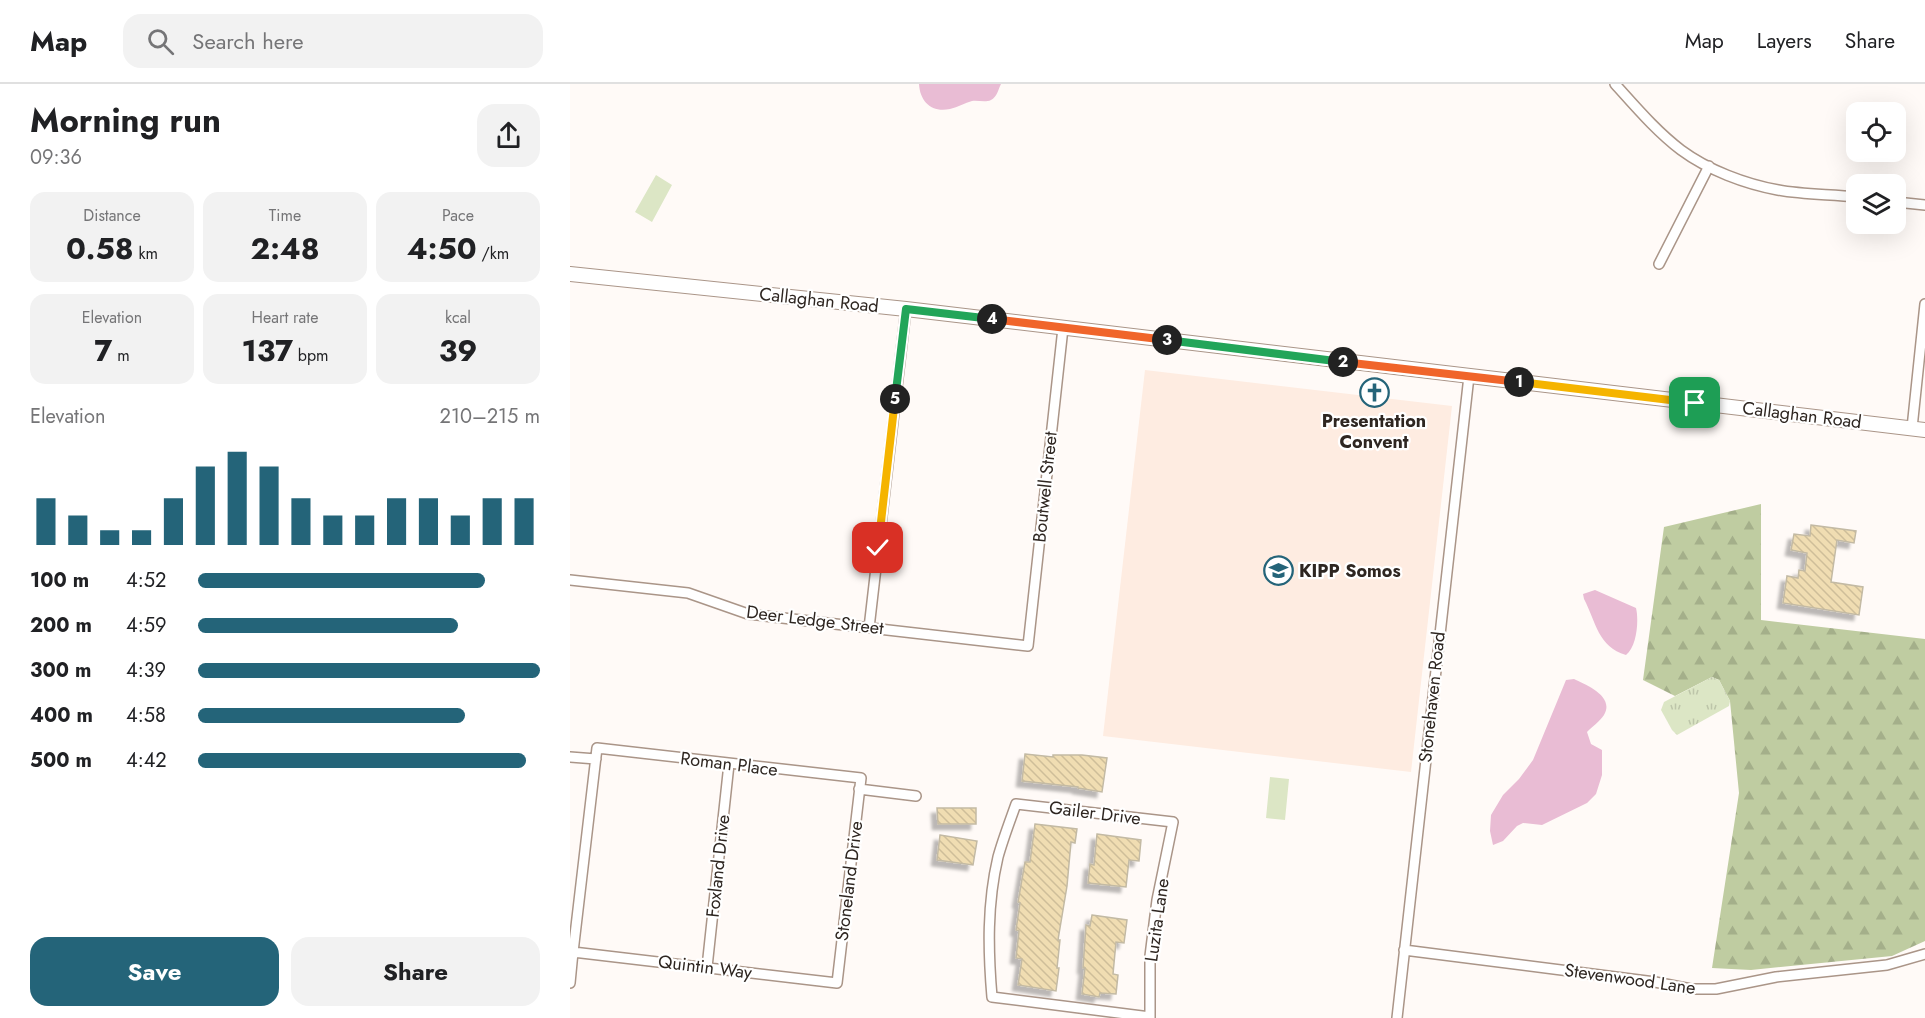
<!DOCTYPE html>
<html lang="en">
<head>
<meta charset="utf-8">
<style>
  :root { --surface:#fff; --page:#f2f2f2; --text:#202124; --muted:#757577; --line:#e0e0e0; --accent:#246479 }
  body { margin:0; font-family:Jost,sans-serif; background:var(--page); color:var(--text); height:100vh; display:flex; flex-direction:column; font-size:22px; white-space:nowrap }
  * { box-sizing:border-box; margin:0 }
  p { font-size:20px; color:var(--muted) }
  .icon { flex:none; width:33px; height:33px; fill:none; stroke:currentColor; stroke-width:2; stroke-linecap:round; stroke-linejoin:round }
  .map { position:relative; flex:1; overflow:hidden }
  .side { display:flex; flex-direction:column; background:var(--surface); width:570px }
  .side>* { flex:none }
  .fabs { position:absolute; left:1276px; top:18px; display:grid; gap:12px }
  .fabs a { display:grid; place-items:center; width:60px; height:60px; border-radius:12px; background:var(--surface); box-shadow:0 6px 24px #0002; font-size:30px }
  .pin { position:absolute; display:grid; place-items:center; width:51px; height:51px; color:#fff; margin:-26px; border-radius:12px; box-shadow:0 3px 9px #0006 }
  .km { position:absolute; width:30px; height:30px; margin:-15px; border-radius:50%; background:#222; color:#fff; font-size:16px; line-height:30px; text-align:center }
  .round { display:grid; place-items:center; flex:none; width:63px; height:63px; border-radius:18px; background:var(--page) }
  .headline { display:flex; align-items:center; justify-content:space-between; height:102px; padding:0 30px }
  h1 { font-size:33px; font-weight:700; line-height:45px }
  .stats { display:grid; grid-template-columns:repeat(3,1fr); gap:9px; height:102px; padding:6px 30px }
  .stats div { display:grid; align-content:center; border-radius:15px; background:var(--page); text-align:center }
  .stats b { font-size:30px; font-weight:700 }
  .stats small { font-size:16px; font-weight:400 }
  .stats p { font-size:16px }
  .chart { height:168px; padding:12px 30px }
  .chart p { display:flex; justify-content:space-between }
  .chart svg { width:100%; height:108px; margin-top:6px; stroke:var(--accent); stroke-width:6 }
  .cta { display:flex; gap:12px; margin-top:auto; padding:12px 30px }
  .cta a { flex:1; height:69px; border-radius:18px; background:var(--accent); color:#fff; font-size:24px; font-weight:700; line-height:69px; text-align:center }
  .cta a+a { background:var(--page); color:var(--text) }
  ul { padding:0 30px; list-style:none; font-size:20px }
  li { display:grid; grid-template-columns:96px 72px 1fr; align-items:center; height:45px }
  li i { height:15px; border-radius:8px; background:var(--accent) }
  header { display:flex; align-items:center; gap:36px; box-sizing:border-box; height:84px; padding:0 30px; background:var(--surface); border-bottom:2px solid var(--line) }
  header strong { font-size:28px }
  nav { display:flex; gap:33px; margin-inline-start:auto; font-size:21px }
  .search { width:420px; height:54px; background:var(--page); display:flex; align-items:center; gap:15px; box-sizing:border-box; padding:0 21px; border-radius:18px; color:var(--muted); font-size:22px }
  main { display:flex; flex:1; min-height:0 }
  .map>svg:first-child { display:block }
  .built { fill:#feece1 }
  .grass { fill:#dce6c5 }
  .forest { fill:url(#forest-firs) }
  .park { fill:url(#park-tufts) }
  .water { fill:#e9bcd4 }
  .building { fill:url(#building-back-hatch); stroke:#c3baa4; stroke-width:1.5; filter:url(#shadow) }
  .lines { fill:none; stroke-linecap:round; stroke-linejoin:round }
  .street-casing { stroke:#aa9588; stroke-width:12 }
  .secondary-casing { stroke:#aa9588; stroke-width:16 }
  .street { stroke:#fff; stroke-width:9 }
  .secondary { stroke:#fff; stroke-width:14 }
  .split-1-casing { stroke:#fff; stroke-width:12 }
  .split-2-casing { stroke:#fff; stroke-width:12 }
  .split-3-casing { stroke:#fff; stroke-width:12 }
  .split-4-casing { stroke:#fff; stroke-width:12 }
  .split-5-casing { stroke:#fff; stroke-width:12 }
  .split-6-casing { stroke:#fff; stroke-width:12 }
  .split-1 { stroke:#f5b400; stroke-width:8 }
  .split-2 { stroke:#f0652b; stroke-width:8 }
  .split-3 { stroke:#22a559; stroke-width:8 }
  .split-4 { stroke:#f0652b; stroke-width:8 }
  .split-5 { stroke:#22a559; stroke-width:8 }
  .split-6 { stroke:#f5b400; stroke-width:8 }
  .labels { text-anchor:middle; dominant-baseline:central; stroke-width:4.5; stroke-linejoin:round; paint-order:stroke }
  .street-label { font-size:18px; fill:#2e2621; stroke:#fff }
  .poi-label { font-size:18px; font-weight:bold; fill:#2e2621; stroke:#fff }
</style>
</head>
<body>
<header>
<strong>Map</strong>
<div class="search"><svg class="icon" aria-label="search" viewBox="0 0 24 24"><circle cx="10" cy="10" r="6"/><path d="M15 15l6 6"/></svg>Search here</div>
<nav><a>Map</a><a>Layers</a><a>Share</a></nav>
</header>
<main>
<section class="side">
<div class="headline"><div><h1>Morning run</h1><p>09:36</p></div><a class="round"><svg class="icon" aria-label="share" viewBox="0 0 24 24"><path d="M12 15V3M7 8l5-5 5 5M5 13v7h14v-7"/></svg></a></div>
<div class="stats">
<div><p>Distance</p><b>0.58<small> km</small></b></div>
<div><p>Time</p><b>2:48</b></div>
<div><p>Pace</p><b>4:50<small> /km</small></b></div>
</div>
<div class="stats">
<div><p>Elevation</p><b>7<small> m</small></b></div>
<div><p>Heart rate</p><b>137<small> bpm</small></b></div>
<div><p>kcal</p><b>39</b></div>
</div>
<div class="chart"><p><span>Elevation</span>210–215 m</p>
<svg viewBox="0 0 160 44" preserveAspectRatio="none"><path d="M5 44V25M15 44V32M25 44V38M35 44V38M45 44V25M55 44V12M65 44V6M75 44V12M85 44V25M95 44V32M105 44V32M115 44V25M125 44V25M135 44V32M145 44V25M155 44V25"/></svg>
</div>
<ul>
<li><b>100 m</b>4:52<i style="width:84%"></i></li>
<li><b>200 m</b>4:59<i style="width:76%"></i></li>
<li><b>300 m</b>4:39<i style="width:100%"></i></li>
<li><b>400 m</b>4:58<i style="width:78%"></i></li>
<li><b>500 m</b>4:42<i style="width:96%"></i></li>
</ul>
<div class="cta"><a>Save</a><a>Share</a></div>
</section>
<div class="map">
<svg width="1355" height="934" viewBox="0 0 1355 934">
  <defs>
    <pattern id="forest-firs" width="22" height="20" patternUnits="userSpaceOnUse" patternTransform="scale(1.5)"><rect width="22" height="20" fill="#bfcca1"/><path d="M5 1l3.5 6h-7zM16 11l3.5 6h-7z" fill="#a4af8a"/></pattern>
    <pattern id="park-tufts" width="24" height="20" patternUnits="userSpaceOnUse" patternTransform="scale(1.5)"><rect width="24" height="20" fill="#dce6c5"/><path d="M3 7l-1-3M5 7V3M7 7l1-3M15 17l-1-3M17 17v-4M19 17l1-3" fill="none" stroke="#bdc5a9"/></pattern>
    <pattern id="building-back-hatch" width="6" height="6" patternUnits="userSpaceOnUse" patternTransform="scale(1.5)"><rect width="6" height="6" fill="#f0ddb2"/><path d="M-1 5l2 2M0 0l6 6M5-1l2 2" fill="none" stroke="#cebe99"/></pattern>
    <filter id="shadow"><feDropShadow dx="-5.5" dy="5.5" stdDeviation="1.5" flood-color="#0004"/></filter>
  </defs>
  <rect width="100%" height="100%" fill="#fffaf7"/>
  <path class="built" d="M575,286L882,322L841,688L533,652Z"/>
  <path class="grass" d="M86,91L102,101L82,138L65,128Z
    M700,693L719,695L715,736L696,734Z"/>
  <path class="forest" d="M1191,420V536L1355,555V857L1322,872L1181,886L1142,884L1169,709L1160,617L1149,596L1142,593L1105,612L1073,596L1094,443Z"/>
  <path class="park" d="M1142,593L1149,596L1160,617L1159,622L1107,651L1102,646L1091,626L1094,618Z"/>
  <path class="water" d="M349,0H431C428,6 427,13 421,16C415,19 408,16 402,17C395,19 388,23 380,25C362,29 350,18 349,0Z
    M1025,506L1066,524C1069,536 1067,563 1056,571C1028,563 1026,538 1014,515L1013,510Z
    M1004,595C1016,601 1045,612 1034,631C1030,637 1022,643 1017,648L1021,660L1032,666V691L1026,710L1017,719L972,741L953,739L947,742L933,757L923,761L920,747L921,731L933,711L949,695L963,676L996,596Z"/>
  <path class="building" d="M1241,441L1286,447L1284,459L1267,456L1261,498L1293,503L1289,531L1213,519L1217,492L1228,494L1229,486L1235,487L1237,469L1221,466L1224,450L1240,452Z
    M455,670L483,673V671H512L537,674L532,708L508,704V703L452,697Z
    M367,724H406V740H368Z
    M465,740L507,745L505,759L501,758L497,802L488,856H490L487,884H489L486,907L448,901L452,875L446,874L449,847L446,846L450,819L448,818L455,778H460Z
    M527,750L571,756L569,777L559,776L556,803L518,799L520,780L524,781Z
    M370,751L407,757L403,781L367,776Z
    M522,831L557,836L554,859L546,858L543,890L548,891L546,910L530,909L529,913L512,910L515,884H513L516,841L520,842Z"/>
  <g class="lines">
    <defs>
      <path id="street" d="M1045,0C1065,22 1086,47 1111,66C1138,86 1175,100 1208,106C1234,111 1261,110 1287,113
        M1326,118L1355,121
        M1089,180L1139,82
        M1342,344L1355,220
        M0,496L118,509L178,530L458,562L493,244
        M299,544L336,225
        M0,673L26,675
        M289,705L346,712
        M834,866L1085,898L1121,905H1146L1206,893L1317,881L1355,870
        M137,883L159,680
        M0,899L3,868L27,664L291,694L267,899L3,868
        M580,934V872L587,816L603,738L446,720C440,737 433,755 428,773C417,820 418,866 422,913L580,933
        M827,934L899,292"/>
      <path id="secondary" d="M0,190L336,225L1355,346"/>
    </defs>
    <use href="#street" class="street-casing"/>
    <use href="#secondary" class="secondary-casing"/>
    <use href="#street" class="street"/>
    <use href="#secondary" class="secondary"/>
  </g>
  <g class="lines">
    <defs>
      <path id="split-1" d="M949,298L1125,319"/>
      <path id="split-2" d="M773,278L949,298"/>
      <path id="split-3" d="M597,256L773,278"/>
      <path id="split-4" d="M422,235L597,256"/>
      <path id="split-5" d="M325,315L336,225L422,235"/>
      <path id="split-6" d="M308,464L325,315"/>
    </defs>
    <use href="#split-1" class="split-1-casing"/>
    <use href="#split-2" class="split-2-casing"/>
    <use href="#split-3" class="split-3-casing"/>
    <use href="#split-4" class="split-4-casing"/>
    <use href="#split-5" class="split-5-casing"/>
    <use href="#split-6" class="split-6-casing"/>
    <use href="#split-1" class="split-1"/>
    <use href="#split-2" class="split-2"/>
    <use href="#split-3" class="split-3"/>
    <use href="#split-4" class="split-4"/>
    <use href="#split-5" class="split-5"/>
    <use href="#split-6" class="split-6"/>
  </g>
  <defs>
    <symbol id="church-ring" viewBox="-11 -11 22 22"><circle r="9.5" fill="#fff" stroke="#246479" stroke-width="1.5"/><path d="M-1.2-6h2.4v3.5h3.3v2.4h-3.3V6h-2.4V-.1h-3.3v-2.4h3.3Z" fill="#246479"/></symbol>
    <symbol id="school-ring" viewBox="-11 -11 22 22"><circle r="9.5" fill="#fff" stroke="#246479" stroke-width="1.5"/><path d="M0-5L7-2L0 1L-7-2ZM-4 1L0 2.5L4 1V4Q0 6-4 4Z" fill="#246479"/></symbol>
  </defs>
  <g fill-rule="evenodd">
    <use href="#church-ring" x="788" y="292" width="33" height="33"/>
    <use href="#school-ring" x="692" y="470" width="33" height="33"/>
  </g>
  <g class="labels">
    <g class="street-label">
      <text transform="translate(249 216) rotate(6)">Callaghan Road</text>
      <text transform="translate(1232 331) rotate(7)">Callaghan Road</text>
      <text transform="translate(475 403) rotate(-84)">Boutwell Street</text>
      <text transform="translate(245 536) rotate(7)">Deer Ledge Street</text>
      <text transform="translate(862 613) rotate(-84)">Stonehaven Road</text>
      <text transform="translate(159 680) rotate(7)">Roman Place</text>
      <text transform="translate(525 729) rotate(7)">Gailer Drive</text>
      <text transform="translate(148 782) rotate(-84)">Foxland Drive</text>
      <text transform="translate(279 797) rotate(-83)">Stoneland Drive</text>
      <text transform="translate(587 836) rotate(-82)">Luzita Lane</text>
      <text transform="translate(135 883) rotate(7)">Quintin Way</text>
      <text transform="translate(1060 895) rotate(8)">Stevenwood Lane</text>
    </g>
    <g class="poi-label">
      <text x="804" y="337">Presentation<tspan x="804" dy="21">Convent</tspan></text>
      <text x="729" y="487" text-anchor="start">KIPP Somos</text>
    </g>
  </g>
</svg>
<div class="fabs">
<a><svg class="icon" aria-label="locate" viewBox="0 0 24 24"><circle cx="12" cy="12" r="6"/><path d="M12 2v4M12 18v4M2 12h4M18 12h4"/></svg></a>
<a><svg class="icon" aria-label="layers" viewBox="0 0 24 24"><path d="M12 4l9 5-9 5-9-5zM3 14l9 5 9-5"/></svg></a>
</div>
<div class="pin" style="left:1125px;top:319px;background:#1e9e55"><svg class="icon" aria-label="arrive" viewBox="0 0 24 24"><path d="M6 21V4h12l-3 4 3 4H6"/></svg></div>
<div class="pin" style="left:308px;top:464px;background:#d93025"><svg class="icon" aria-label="check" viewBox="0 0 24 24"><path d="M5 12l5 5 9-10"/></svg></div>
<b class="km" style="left:949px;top:298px">1</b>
<b class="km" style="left:773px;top:278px">2</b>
<b class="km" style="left:597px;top:256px">3</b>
<b class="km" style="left:422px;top:235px">4</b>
<b class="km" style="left:325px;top:315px">5</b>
</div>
</main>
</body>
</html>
